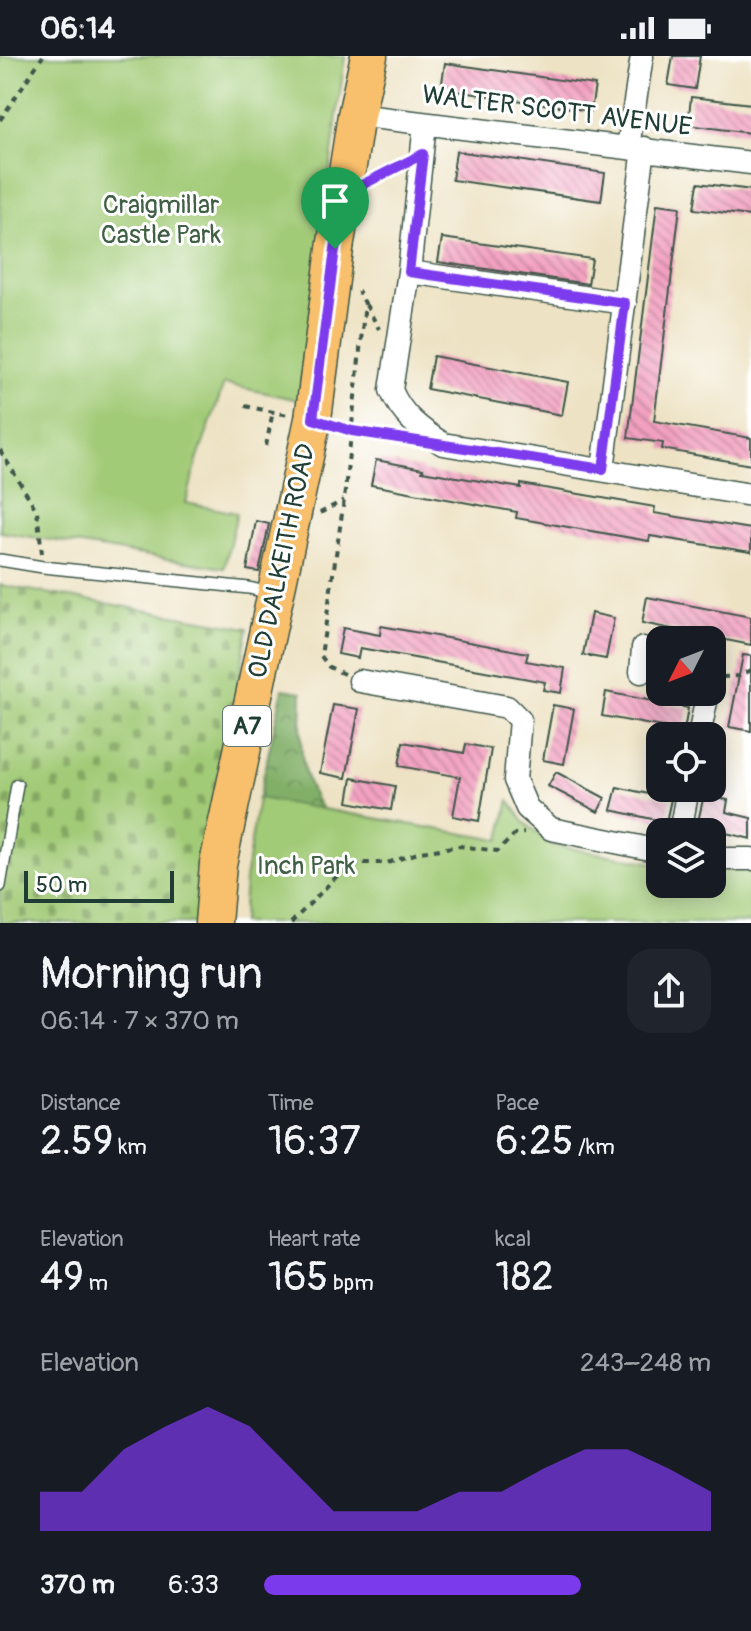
<!DOCTYPE html>
<html lang="en">
<head>
<meta charset="utf-8">
<style>
  :root { --surface:#171b24; --page:#20242c; --text:#f1f3f6; --muted:#9ea1a6; --accent:#7c3aed }
  body { margin:0; font-family:Pangolin,sans-serif; background:var(--page); color:var(--text); height:100vh; display:flex; flex-direction:column; font-size:30px; white-space:nowrap }
  * { box-sizing:border-box; margin:0 }
  p { font-size:26px; color:var(--muted) }
  .icon { flex:none; width:44px; height:44px; fill:none; stroke:currentColor; stroke-width:2; stroke-linecap:round; stroke-linejoin:round }
  .map { position:relative; height:867px; overflow:hidden }
  .drawer { display:flex; flex-direction:column; background:var(--surface); flex:1 }
  .drawer>* { flex:none }
  .needle { width:52px; rotate:228deg }
  .tools { position:absolute; left:646px; top:570px; display:grid; gap:16px }
  .tools a { display:grid; place-items:center; width:80px; height:80px; border-radius:16px; background:var(--surface); box-shadow:0 4px 20px #0003; font-size:40px }
  .scale { position:absolute; left:24px; bottom:20px; width:150px; box-sizing:border-box; padding-left:8px; border:4px solid #1f3d34; border-top:0; font-size:22px; line-height:28px; white-space:nowrap; color:#1f3d34; -webkit-text-stroke:6px #fff; paint-order:stroke }
  .pin { position:absolute; display:grid; place-items:center; width:68px; height:68px; color:#fff; margin:-82px -34px; border-radius:50% 50% 50% 0; rotate:-45deg; box-shadow:0 0 8px #0007 }
  .pin .icon { rotate:45deg }
  .round { display:grid; place-items:center; flex:none; width:84px; height:84px; border-radius:24px; background:var(--page) }
  .overview { display:flex; align-items:center; justify-content:space-between; height:136px; padding:0 40px }
  h1 { font-size:44px; font-weight:600; line-height:60px }
  .figures { display:grid; grid-template-columns:repeat(3,1fr); gap:12px; height:136px; padding:8px 40px }
  .figures div { display:grid; align-content:center }
  .figures b { font-size:40px; font-weight:600 }
  .figures small { font-size:22px; font-weight:400 }
  .figures p { font-size:22px }
  .chart { height:224px; padding:16px 40px }
  .chart p { display:flex; justify-content:space-between }
  .chart svg { width:100%; height:144px; margin-top:8px; fill:var(--accent); opacity:.7 }
  ul { padding:0 40px; list-style:none; font-size:26px }
  li { display:grid; grid-template-columns:128px 96px 1fr; align-items:center; height:60px }
  li i { height:20px; border-radius:10px; background:var(--accent) }
  .status { display:flex; justify-content:space-between; align-items:center; height:56px; padding:0 40px; background:var(--surface); direction:ltr }
  .status svg { height:22px; fill:currentColor }
  .map>svg:first-child { display:block }
  .forest { fill:url(#forest-crowns); stroke:#50764e; stroke-width:2 }
  .cemetery { fill:url(#cemetery-stones); stroke:#608456; stroke-width:2 }
  .green { fill:#a2cb77; stroke:#608456; stroke-width:2 }
  .building { fill:url(#building-back-hatch) }
  .lines { fill:none; stroke-linecap:round; stroke-linejoin:round }
  .service-casing { stroke:#3e5649; stroke-width:14 }
  .minor-casing { stroke:#3e5649; stroke-width:25 }
  .primary-casing { stroke:#3e5649; stroke-width:39 }
  .path { stroke:#3e5649; stroke-width:4; stroke-dasharray:6 6; stroke-linecap:butt }
  .service { stroke:#fff; stroke-width:11 }
  .minor { stroke:#fff; stroke-width:22 }
  .primary { stroke:#f8bf6c; stroke-width:36 }
  .route-casing { stroke:#fff; stroke-width:16 }
  .route { stroke:#7c3aed; stroke-width:10 }
  .labels { text-anchor:middle; dominant-baseline:central; stroke-width:6; stroke-linejoin:round; paint-order:stroke }
  .shield { fill:#fff; stroke:#627771; stroke-width:2 }
  .shield-label { font-size:24px; font-weight:bold; fill:#1f3d34 }
  .street-label { font-size:26px; fill:#1f3d34; stroke:#fff }
  .park-label { font-size:26px; fill:#406045; stroke:#fff }
</style>
</head>
<body>
<div class="status"><b>06:14</b><svg viewBox="0 0 49 12"><path d="M0 12V9h3v3zM5 12V6h3v6zM10 12V3h3v9zM15 12V0h3v12zM26 1h20v11H26zM47 4h2v5h-2z"/></svg></div>
<div class="map">
<svg width="751" height="867" viewBox="0 0 751 867">
  <defs>
    <pattern id="forest-crowns" width="20" height="18" patternUnits="userSpaceOnUse" patternTransform="scale(2)"><rect width="20" height="18" fill="#81af68"/><path d="M2 6a3 3 0 1 1 6 0M12 15a3 3 0 1 1 6 0" fill="none" stroke="#699056"/></pattern>
    <pattern id="cemetery-stones" width="16" height="16" patternUnits="userSpaceOnUse" patternTransform="scale(2)"><rect width="16" height="16" fill="#a2cb77"/><path d="M2 7V4a2 2 0 0 1 4 0v3zM10 15v-3a2 2 0 0 1 4 0v3z" fill="#83a662"/></pattern>
    <pattern id="building-back-hatch" width="6" height="6" patternUnits="userSpaceOnUse" patternTransform="scale(2)"><rect width="6" height="6" fill="#f3a0c0"/><path d="M-1 5l2 2M0 0l6 6M5-1l2 2" fill="none" stroke="#c4849d"/></pattern>
  </defs>
  <rect width="100%" height="100%" fill="#fff"/>
  <filter id="ink" filterUnits="userSpaceOnUse"><feTurbulence type="fractalNoise" baseFrequency=".0125" numOctaves="2"/><feDisplacementMap in="SourceGraphic" scale="16" xChannelSelector="R" yChannelSelector="G"/><feConvolveMatrix kernelMatrix="1 2 1 2 8 2 1 2 1" color-interpolation-filters="sRGB"/></filter>
  <filter id="wash" filterUnits="userSpaceOnUse"><feTurbulence type="fractalNoise" baseFrequency=".006" numOctaves="4" result="noise"/><feDisplacementMap in="SourceGraphic" scale="32" xChannelSelector="R" yChannelSelector="G"/><feGaussianBlur stdDeviation="1.8" result="paint"/><feColorMatrix in="noise" values="0 0 0 0 0 0 0 0 0 0 0 0 0 0 0 0 0 1.4 0 .05"/><feComposite in="paint" operator="in"/></filter>
  <g filter="url(#wash)">
    <rect width="100%" height="100%" fill="#ede2c3"/>
    <path class="forest" d="M283,633L302,636C301,679 296,717 322,753L404,767L242,867C247,787 265,711 283,633Z"/>
    <path class="cemetery" d="M0,529L248,572L207,804L202,867H0Z"/>
    <path class="green" d="M0,0H345L299,344L224,328L197,405L186,447L237,457L224,512L0,476Z
      M258,742L500,784L509,744L524,766L552,789L660,808V828H712V812L751,813V867H242L245,824Z"/>
    <g id="blocks">
      <path class="building" d="M673,0H700L695,33L668,29Z
        M445,7L595,29L591,55L441,33Z
        M691,41L751,48V77L688,69Z
        M456,95L605,117L601,145L452,124Z
        M698,127L751,134V160L694,153Z
        M657,148L680,151L654,365L751,382V409L662,393L663,387L628,382Z
        M442,182L592,203L588,228L438,206Z
        M433,300L568,326L562,359L427,333Z
        M376,404L423,413L422,415L521,432V428L655,451L654,457L751,473V496L650,480L649,485L516,462L517,456L371,429Z
        M256,465L269,468L259,516L247,514Z
        M647,541L751,561V589L642,567Z
        M591,557L614,562L606,603L583,599Z
        M381,570L528,597L526,605L565,612L561,637L543,634L545,626L360,592L358,602L338,598L343,572L380,579Z
        M743,599L751,600V675L729,671Z
        M606,636L688,652L684,675L602,660Z
        M333,649L359,653L346,722L320,717Z
        M553,649L574,653L564,708L543,704Z
        M403,686L464,697L466,688L491,693L479,765L453,760L460,721L399,710Z
        M556,716L605,742L598,756L548,730Z
        M352,722L395,730L391,754L348,746Z
        M617,731L671,743L666,766L611,754Z
        M704,739L728,744L726,756L751,762V783L697,770Z"/>
    </g>
  </g>
  <g filter="url(#ink)">
    <use href="#blocks" fill-opacity="0" stroke="#3e5649" stroke-width="2"/>
    <g class="lines">
      <defs>
        <path id="service" d="M0,504L43,511L249,532L270,537
          M0,830L17,729"/>
        <path id="minor" d="M356,59L751,107
          M425,68L409,216L391,334C402,360 420,373 443,388L751,439
          M628,91L642,0
          M409,216L625,247
          M603,413L644,92
          M641,616L643,592
          M360,625L507,651L520,664L515,724L527,752L551,773L660,795
          M699,680L708,636
          M680,776L688,732
          M712,803H751"/>
        <path id="primary" d="M213,867L218,808L313,363L335,193L356,59L369,0"/>
      </defs>
      <use href="#service" class="service-casing"/>
      <use href="#minor" class="minor-casing"/>
      <use href="#primary" class="primary-casing"/>
      <path class="path" d="M0,64L43,0
        M372,124L400,110
        M366,249L379,273
        M245,350L288,359
        M339,371L401,382
        M266,390L273,355
        M0,394L37,455L42,497
        M320,457L344,444
        M344,618L329,611L321,600L344,444L365,247L358,235
        M722,621L739,620L751,614
        M291,867L339,818L361,807H387L421,796L459,790L498,795L515,778L524,777"/>
      <use href="#service" class="service"/>
      <use href="#minor" class="minor"/>
      <use href="#primary" class="primary"/>
    </g>
  </g>
  <g class="lines" filter="url(#ink)">
    <defs>
      <path id="route" d="M423,98L409,216L625,247L603,413L352,375L313,363L335,193L346,137Z"/>
    </defs>
    <use href="#route" class="route-casing"/>
    <use href="#route" class="route"/>
  </g>
  <g class="labels">
    <rect class="shield" x="223" y="650" width="48" height="40" rx="6"/>
    <g class="shield-label">
      <text x="247" y="670">A7</text>
    </g>
    <g class="street-label">
      <text transform="translate(557 55) rotate(7)">WALTER SCOTT AVENUE</text>
      <text transform="translate(282 505) rotate(-78)">OLD DALKEITH ROAD</text>
    </g>
    <g class="park-label">
      <text x="161" y="149">Craigmillar<tspan x="161" dy="30">Castle Park</tspan></text>
      <text x="306" y="810">Inch Park</text>
    </g>
  </g>
</svg>
<div class="tools">
<a><svg class="needle" viewBox="-14 -14 28 28"><path d="M0-13l5 13h-10z" fill="#e53935"/><path d="M0 13l5-13h-10z" fill="#9ea1a6"/></svg></a>
<a><svg class="icon" aria-label="locate" viewBox="0 0 24 24"><circle cx="12" cy="12" r="6"/><path d="M12 2v4M12 18v4M2 12h4M18 12h4"/></svg></a>
<a><svg class="icon" aria-label="layers" viewBox="0 0 24 24"><path d="M12 4l9 5-9 5-9-5zM3 14l9 5 9-5"/></svg></a>
</div>
<div class="scale">50 m</div>
<div class="pin" style="left:335px;top:193px;background:#1e9e55"><svg class="icon" aria-label="arrive" viewBox="0 0 24 24"><path d="M6 21V4h12l-3 4 3 4H6"/></svg></div>
</div>
<section class="drawer">
<div class="overview"><div><h1>Morning run</h1><p>06:14 · 7 × 370 m</p></div><a class="round"><svg class="icon" aria-label="share" viewBox="0 0 24 24"><path d="M12 15V3M7 8l5-5 5 5M5 13v7h14v-7"/></svg></a></div>
<div class="figures">
<div><p>Distance</p><b>2.59<small> km</small></b></div>
<div><p>Time</p><b>16:37</b></div>
<div><p>Pace</p><b>6:25<small> /km</small></b></div>
</div>
<div class="figures">
<div><p>Elevation</p><b>49<small> m</small></b></div>
<div><p>Heart rate</p><b>165<small> bpm</small></b></div>
<div><p>kcal</p><b>182</b></div>
</div>
<div class="chart"><p><span>Elevation</span>243–248 m</p>
<svg viewBox="0 0 160 44" preserveAspectRatio="none"><path d="M0 44V32L10 32L20 19L30 12L40 6L50 12L60 25L70 38L80 38L90 38L100 32L110 32L120 25L130 19L140 19L150 25L160 32V44z"/></svg>
</div>
<ul>
<li><b>370 m</b>6:33<i style="width:71%"></i></li>
</ul>
</section>
</body>
</html>
